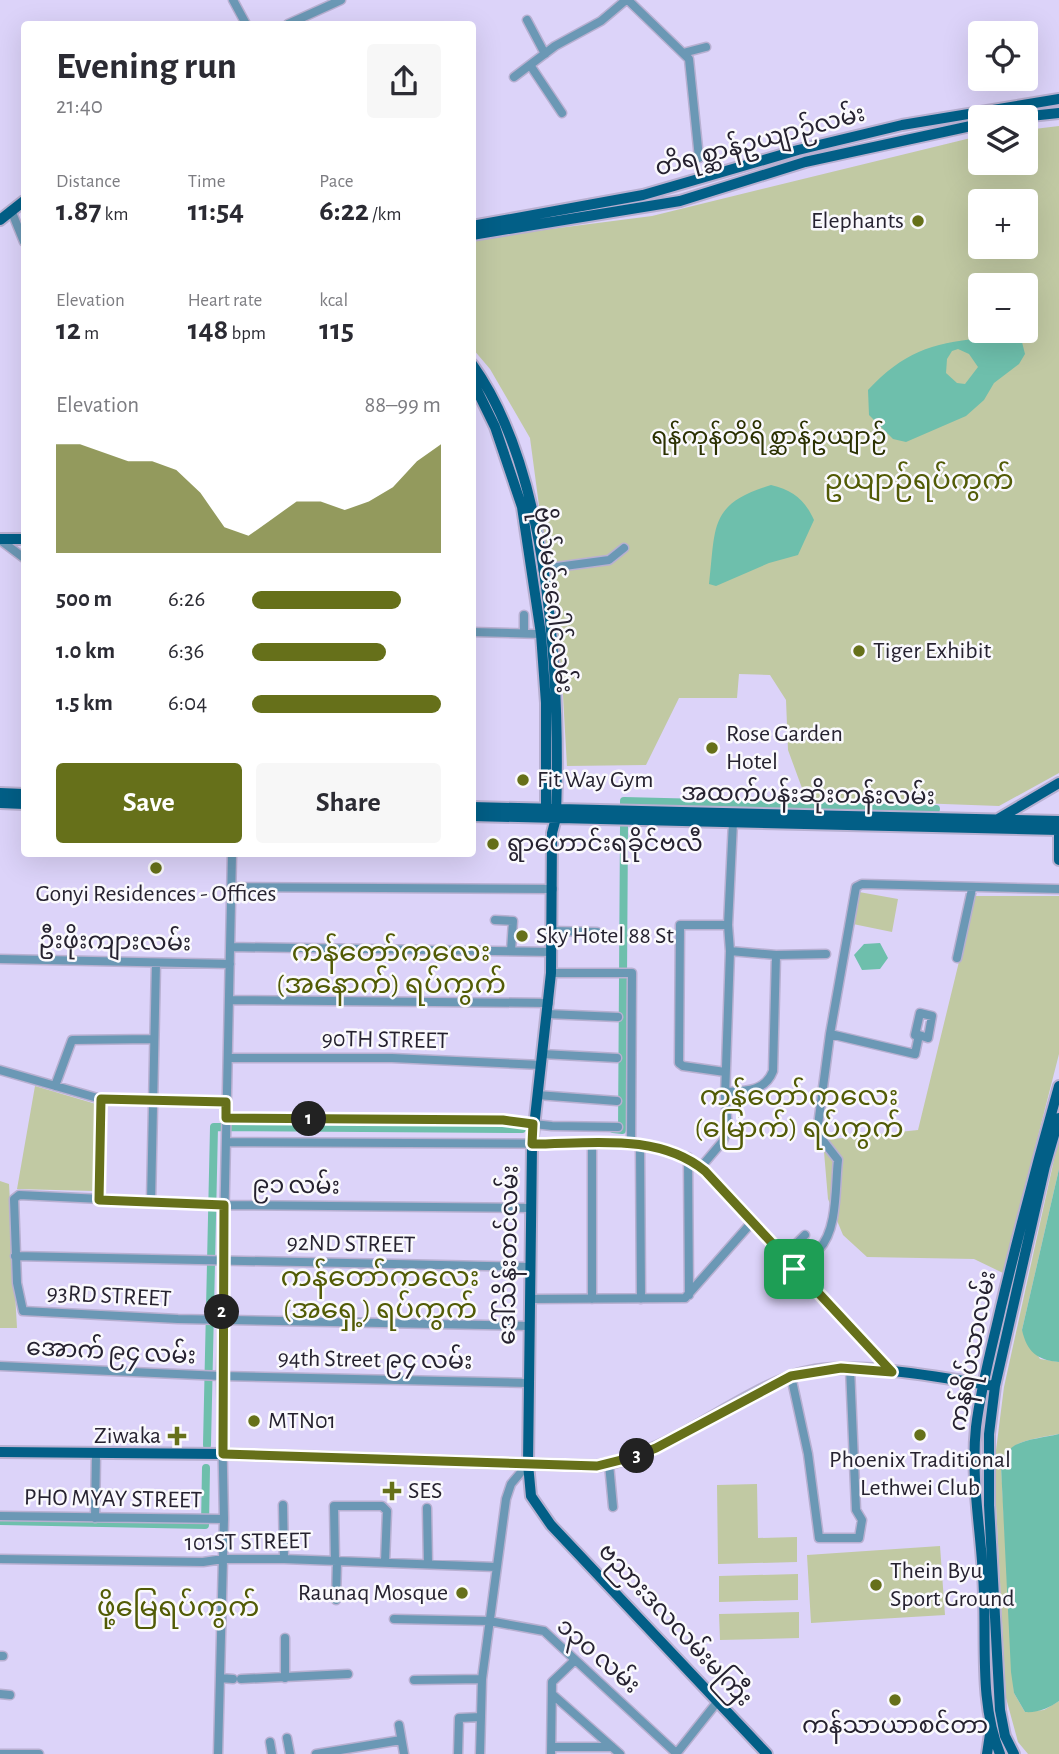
<!DOCTYPE html>
<html lang="en">
<head>
<meta charset="utf-8">
<style>
  :root { --surface:#fff; --page:#f7f7f7; --text:#2b2b33; --muted:#7c7c81; --accent:#66701a }
  body { margin:0; font-family:"Alegreya Sans","Noto Sans Myanmar",sans-serif; background:var(--page); color:var(--text); height:100vh; display:flex; flex-direction:column; font-size:26px; white-space:nowrap }
  * { box-sizing:border-box; margin:0 }
  p { font-size:23px; color:var(--muted) }
  .icon { flex:none; width:38px; height:38px; fill:none; stroke:currentColor; stroke-width:2; stroke-linecap:round; stroke-linejoin:round }
  .map { position:relative; flex:1; overflow:hidden }
  .drawer { position:absolute; left:21px; top:21px; width:455px; height:836px; display:flex; flex-direction:column; background:var(--surface); border-radius:7px; box-shadow:0 7px 28px #0002 }
  .drawer>* { flex:none }
  .controls { position:absolute; left:968px; top:21px; display:grid; gap:14px }
  .controls a { display:grid; place-items:center; width:70px; height:70px; border-radius:7px; background:var(--surface); box-shadow:0 7px 28px #0002; font-size:35px }
  .pin { position:absolute; display:grid; place-items:center; width:60px; height:60px; color:#fff; margin:-30px; border-radius:14px; box-shadow:0 4px 10px #0006 }
  .km { position:absolute; width:35px; height:35px; margin:-18px; border-radius:50%; background:#222; color:#fff; font-size:19px; line-height:35px; text-align:center }
  .round { display:grid; place-items:center; flex:none; width:74px; height:74px; border-radius:7px; background:var(--page) }
  .head { display:flex; align-items:center; justify-content:space-between; height:119px; padding:0 35px }
  h1 { font-size:38px; font-weight:700; line-height:52px }
  .metrics { display:grid; grid-template-columns:repeat(3,1fr); gap:10px; height:119px; padding:7px 35px }
  .metrics div { display:grid; align-content:center }
  .metrics b { font-size:30px; font-weight:700 }
  .metrics small { font-size:19px; font-weight:400 }
  .metrics p { font-size:19px }
  .chart { height:196px; padding:14px 35px }
  .chart p { display:flex; justify-content:space-between }
  .chart svg { width:100%; height:126px; margin-top:7px; fill:var(--accent); opacity:.7 }
  .cta { display:flex; gap:14px; margin-top:auto; padding:14px 35px }
  .cta a { flex:1; height:80px; border-radius:7px; background:var(--accent); color:#fff; font-size:28px; font-weight:700; line-height:80px; text-align:center }
  .cta a+a { background:var(--page); color:var(--text) }
  ul { padding:0 35px; list-style:none; font-size:23px }
  li { display:grid; grid-template-columns:112px 84px 1fr; align-items:center; height:52px }
  li i { height:18px; border-radius:9px; background:var(--accent) }
  .map>svg:first-child { display:block }
  .green { fill:#c1c9a3; fill-rule:evenodd }
  .water { fill:#6ebfac; fill-rule:evenodd }
  .lines { fill:none; stroke-linecap:round; stroke-linejoin:round }
  .canal { stroke:#6ebfac; stroke-width:8 }
  .minor-casing { stroke:#b8b0d1; stroke-width:11 }
  .major-casing { stroke:#b8b0d1; stroke-width:14 }
  .minor { stroke:#6b98b5; stroke-width:8 }
  .major { stroke:#025f87; stroke-width:10 }
  .route-casing { stroke:#fff; stroke-width:14 }
  .route { stroke:#66701a; stroke-width:9 }
  .poi-dot { fill:#66701a; stroke:#faf9fd; stroke-width:2.5 }
  .labels { text-anchor:middle; dominant-baseline:central; stroke-width:5; stroke-linejoin:round; paint-order:stroke }
  .street-label { font-size:24px; fill:#262230; stroke:#faf9fd }
  .poi-label { font-size:24px; fill:#262230; stroke:#faf9fd; text-anchor:start }
  .park-label { font-size:24px; fill:#2a3000; stroke:#faf9fd }
  .quarter-label { font-size:28px; fill:#525b06; stroke:#faf9fd }
</style>
</head>
<body>
<div class="map">
<svg width="1059" height="1754" viewBox="0 0 1059 1754">
  <rect width="100%" height="100%" fill="#dcd3f9"/>
  <path class="green" d="M1059,126V773L999,806L806,799L788,750L786,700L770,675L739,674L737,698H679L646,765L567,766L562,678L530,438L490,369L473,349L472,239L652,216L979,136L980,163H1026V130ZM980,201H1026V247H980ZM980,285H1026V331H980Z
    M859,892L898,899L892,932L853,924Z
    M975,896H1059V1054L1003,1273L974,1259L867,1257L843,1235L828,1199L823,1140L918,1130Z
    M35,1086L96,1104L94,1191L17,1189Z
    M1059,1137V1169L1022,1330L1040,1359L1059,1362V1434C1036,1439 1006,1439 1001,1466L1014,1693L1025,1712L1044,1710L1059,1701V1754H1028L1018,1742L1006,1698L994,1466L1004,1387Z
    M0,1181L9,1184L17,1328H0Z
    M757,1484L758,1538L797,1537V1562L718,1564L717,1485Z
    M940,1546L945,1615L811,1623L807,1555Z
    M798,1574V1600L719,1602V1576Z
    M799,1612V1638L720,1640L719,1614Z"/>
  <path class="water" d="M980,338H1013L1022,342L1025,354L1019,364L994,383L984,400L966,416L906,442L893,439L869,415L868,390C904,352 930,344 980,338ZM958,349L969,354L978,367L965,384L957,383L946,373L947,359L952,351Z
    M771,485C793,490 805,500 814,520L798,555L769,563L716,586L709,584C716,527 708,504 771,485Z
    M880,943L888,958L880,969L862,970L854,955L864,944Z
    M1059,1169V1362C1037,1360 1027,1352 1022,1330Z
    M1059,1434V1701C1049,1708 1038,1713 1025,1712L1014,1693L1011,1672L1001,1466C1006,1438 1036,1440 1059,1434Z"/>
  <g class="lines">
    <path class="canal" d="M624,806V801L936,809
      M613,1129L622,1130L624,827
      M207,1445L214,1127L522,1129
      M0,1521L205,1525L206,1468"/>
    <defs>
      <path id="minor" d="M233,0L246,24
        M628,0L689,59L699,158
        M527,20L545,54
        M288,24L341,0
        M683,53L706,47
        M530,65L562,113
        M514,77L555,46L601,21L626,0
        M11,210L24,242
        M0,540L24,558
        M542,569L609,560L624,548
        M472,632L541,634
        M524,633V615
        M231,887L553,889
        M495,920L513,921L511,951
        M728,925L733,822
        M552,931L597,932
        M230,947L552,952
        M730,951L776,955L826,954
        M957,958L972,889
        M0,959L230,964
        M551,973H632L631,1144
        M229,1000L549,1003
        M547,1014L618,1017
        M830,1034L915,1054L919,1035H915L920,1013L932,1016L928,1038L919,1035
        M542,1054L617,1058
        M228,1058H392L541,1065
        M0,1070L101,1099L226,1102
        M55,1086L72,1040L153,1039
        M725,1092C745,1091 765,1092 773,1071L776,955
        M537,1095L617,1101
        M226,1118L496,1120L552,1126L618,1127
        M226,1142L631,1144C660,1146 683,1152 705,1171L891,1372
        M592,1144V1299
        M640,1145L641,1299
        M688,1157L689,1295
        M701,1167L723,1141L728,1128L725,1097L730,951L728,925H680L679,1063L683,1066L725,1072
        M99,1200L101,1099
        M151,1202L156,963
        M15,1256L530,1267
        M783,1257L805,1235
        M777,1284C791,1272 807,1262 819,1249C838,1230 835,1186 838,1160L817,1133L830,1034L856,887L862,884L1059,889
        M530,1299L685,1298L752,1222
        M529,1326L178,1319L23,1311L17,1283L14,1199L19,1195L224,1205L531,1208
        M0,1366L221,1376L528,1383
        M791,1376L808,1454L819,1538H859L862,1520L856,1510L850,1368
        M609,1464L613,1507
        M283,1505L284,1559
        M427,1508L428,1564
        M0,1516L224,1519
        M95,1518L96,1454
        M0,1559L203,1562L223,1559H284L496,1567
        M335,1561L334,1506H382L387,1511L385,1562
        M336,1600L337,1561
        M394,1619L489,1621L544,1631L676,1753
        M0,1656H3
        M220,1678L233,1679
        M285,1678V1638
        M241,1679L348,1674
        M414,1680L482,1679
        M0,1694L10,1695
        M552,1694L620,1754
        M399,1725L404,1754
        M287,1738L290,1754
        M270,1742L272,1754
        M552,1747H612
        M0,1754H39
        M218,1754L224,1519L221,1376L232,854
        M316,1754L401,1740
        M458,1754L459,1718L481,1717
        M480,1754L482,1679L506,1499L511,1484L528,1464
        M551,1754L552,1682L575,1660
        M676,1754L718,1701"/>
      <path id="major" d="M1021,117L1059,113
        M0,220L24,201
        M472,226L643,195L798,150L902,125L1059,99
        M472,235L680,201L805,162L980,124
        M472,364C552,475 560,685 556,818L552,833L551,973L532,1145L528,1464L531,1496L551,1525L767,1754
        M472,380L495,427L522,507L541,634L546,703V814
        M0,539H24
        M0,793L24,794
        M0,803L24,804
        M472,807L1059,821
        M472,816L1059,830
        M998,819L1059,783
        M1059,832V860
        M0,1452L223,1454L597,1466C668,1454 724,1403 790,1377C842,1356 939,1378 995,1386
        M987,1754L990,1734
        M1000,1754C980,1705 986,1648 984,1596C983,1540 970,1483 976,1427C981,1386 992,1347 1001,1307C1019,1232 1038,1160 1059,1086
        M1014,1754L1005,1736L1000,1710L989,1505V1434L995,1386L1045,1166L1059,1118"/>
    </defs>
    <use href="#minor" class="minor-casing"/>
    <use href="#major" class="major-casing"/>
    <use href="#minor" class="minor"/>
    <use href="#major" class="major"/>
  </g>
  <g class="lines">
    <defs>
      <path id="route" d="M101,1099L226,1102V1118L503,1120L533,1124L532,1144C589,1144 658,1132 705,1171L892,1372L841,1368L791,1376L656,1448L633,1457L597,1466L223,1454L224,1205L99,1200Z"/>
    </defs>
    <use href="#route" class="route-casing"/>
    <use href="#route" class="route"/>
  </g>
  <g class="poi-dot">
    <circle cx="918" cy="221" r="7"/>
    <circle cx="859" cy="651" r="7"/>
    <circle cx="712" cy="748" r="7"/>
    <circle cx="523" cy="780" r="7"/>
    <circle cx="493" cy="844" r="7"/>
    <circle cx="156" cy="868" r="7"/>
    <circle cx="522" cy="936" r="7"/>
    <circle cx="254" cy="1421" r="7"/>
    <circle cx="920" cy="1435" r="7"/>
    <path d="M173.5 1425.5h7v7h7v7h-7v7h-7v-7h-7v-7h7z"/>
    <path d="M388.5 1480.5h7v7h7v7h-7v7h-7v-7h-7v-7h7z"/>
    <circle cx="876" cy="1585" r="7"/>
    <circle cx="462" cy="1593" r="7"/>
    <circle cx="895" cy="1700" r="7"/>
  </g>
  <g class="labels">
    <g class="street-label">
      <text transform="translate(760 141) rotate(-15)">တိရစ္ဆာန်ဥယျာဉ်လမ်း</text>
      <text transform="translate(553 600) rotate(83)">ဗိုလ်မင်းဂေါင်လမ်း</text>
      <text transform="translate(808 795) rotate(1)">အထက်ပန်းဆိုးတန်းလမ်း</text>
      <text transform="translate(115 942) rotate(1)">ဦးဖိုးကျားလမ်း</text>
      <text transform="translate(385 1040) rotate(1)">90TH STREET</text>
      <text transform="translate(296 1186) rotate(1)">၉၁ လမ်း</text>
      <text transform="translate(351 1244) rotate(1)">92ND STREET</text>
      <text transform="translate(509 1255) rotate(-89)">ဒေါ်သိန်းတင်လမ်း</text>
      <text transform="translate(109 1296) rotate(3)">93RD STREET</text>
      <text transform="translate(973 1351) rotate(-79)">ကန်ရိပ်သာလမ်း</text>
      <text transform="translate(111 1352) rotate(3)">အောက် ၉၄ လမ်း</text>
      <text transform="translate(375 1360) rotate(1)">94th Street ၉၄ လမ်း</text>
      <text transform="translate(113 1499) rotate(1)">PHO MYAY STREET</text>
      <text transform="translate(248 1542) rotate(-1)">101ST STREET</text>
      <text transform="translate(675 1625) rotate(47)">ဗညားဒလလမ်းမကြီး</text>
      <text transform="translate(598 1656) rotate(41)">၁၃၀ လမ်း</text>
    </g>
    <g class="poi-label">
      <text x="904" y="221" text-anchor="end">Elephants</text>
      <text x="873" y="651">Tiger Exhibit</text>
      <text x="726" y="734">Rose Garden<tspan x="726" dy="28">Hotel</tspan></text>
      <text x="537" y="780">Fit Way Gym</text>
      <text x="507" y="844">ရွာဟောင်းရခိုင်ဗလီ</text>
      <text x="156" y="894" text-anchor="middle">Gonyi Residences - Offices</text>
      <text x="536" y="936">Sky Hotel 88 St</text>
      <text x="268" y="1421">MTN01</text>
      <text x="161" y="1436" text-anchor="end">Ziwaka</text>
      <text x="920" y="1460" text-anchor="middle">Phoenix Traditional<tspan x="920" dy="28">Lethwei Club</tspan></text>
      <text x="408" y="1491">SES</text>
      <text x="890" y="1571">Thein Byu<tspan x="890" dy="28">Sport Ground</tspan></text>
      <text x="448" y="1593" text-anchor="end">Raunaq Mosque</text>
      <text x="895" y="1726" text-anchor="middle">ကန်သာယာစင်တာ</text>
    </g>
    <g class="park-label">
      <text x="769" y="437">ရန်ကုန်တိရိစ္ဆာန်ဥယျာဉ်</text>
    </g>
    <g class="quarter-label">
      <text x="919" y="481">ဥယျာဉ်ရပ်ကွက်</text>
      <text x="391" y="953">ကန်တော်ကလေး<tspan x="391" dy="32">(အနောက်) ရပ်ကွက်</tspan></text>
      <text x="799" y="1097">ကန်တော်ကလေး<tspan x="799" dy="32">(မြောက်) ရပ်ကွက်</tspan></text>
      <text x="380" y="1278">ကန်တော်ကလေး<tspan x="380" dy="32">(အရှေ့) ရပ်ကွက်</tspan></text>
      <text x="178" y="1608">ဖို့မြေရပ်ကွက်</text>
    </g>
  </g>
</svg>
<div class="controls">
<a><svg class="icon" aria-label="locate" viewBox="0 0 24 24"><circle cx="12" cy="12" r="6"/><path d="M12 2v4M12 18v4M2 12h4M18 12h4"/></svg></a>
<a><svg class="icon" aria-label="layers" viewBox="0 0 24 24"><path d="M12 4l9 5-9 5-9-5zM3 14l9 5 9-5"/></svg></a>
<a>+</a>
<a>−</a>
</div>
<div class="pin" style="left:794px;top:1269px;background:#1e9e55"><svg class="icon" aria-label="arrive" viewBox="0 0 24 24"><path d="M6 21V4h12l-3 4 3 4H6"/></svg></div>
<b class="km" style="left:309px;top:1119px">1</b>
<b class="km" style="left:222px;top:1312px">2</b>
<b class="km" style="left:637px;top:1456px">3</b>
<section class="drawer">
<div class="head"><div><h1>Evening run</h1><p>21:40</p></div><a class="round"><svg class="icon" aria-label="share" viewBox="0 0 24 24"><path d="M12 15V3M7 8l5-5 5 5M5 13v7h14v-7"/></svg></a></div>
<div class="metrics">
<div><p>Distance</p><b>1.87<small> km</small></b></div>
<div><p>Time</p><b>11:54</b></div>
<div><p>Pace</p><b>6:22<small> /km</small></b></div>
</div>
<div class="metrics">
<div><p>Elevation</p><b>12<small> m</small></b></div>
<div><p>Heart rate</p><b>148<small> bpm</small></b></div>
<div><p>kcal</p><b>115</b></div>
</div>
<div class="chart"><p><span>Elevation</span>88–99 m</p>
<svg viewBox="0 0 160 44" preserveAspectRatio="none"><path d="M0 44V6L10 6L20 9L30 12L40 12L50 15L60 23L70 35L80 38L90 32L100 26L110 26L120 29L130 26L140 21L150 12L160 6V44z"/></svg>
</div>
<ul>
<li><b>500 m</b>6:26<i style="width:79%"></i></li>
<li><b>1.0 km</b>6:36<i style="width:71%"></i></li>
<li><b>1.5 km</b>6:04<i style="width:100%"></i></li>
</ul>
<div class="cta"><a>Save</a><a>Share</a></div>
</section>
</div>
</body>
</html>
